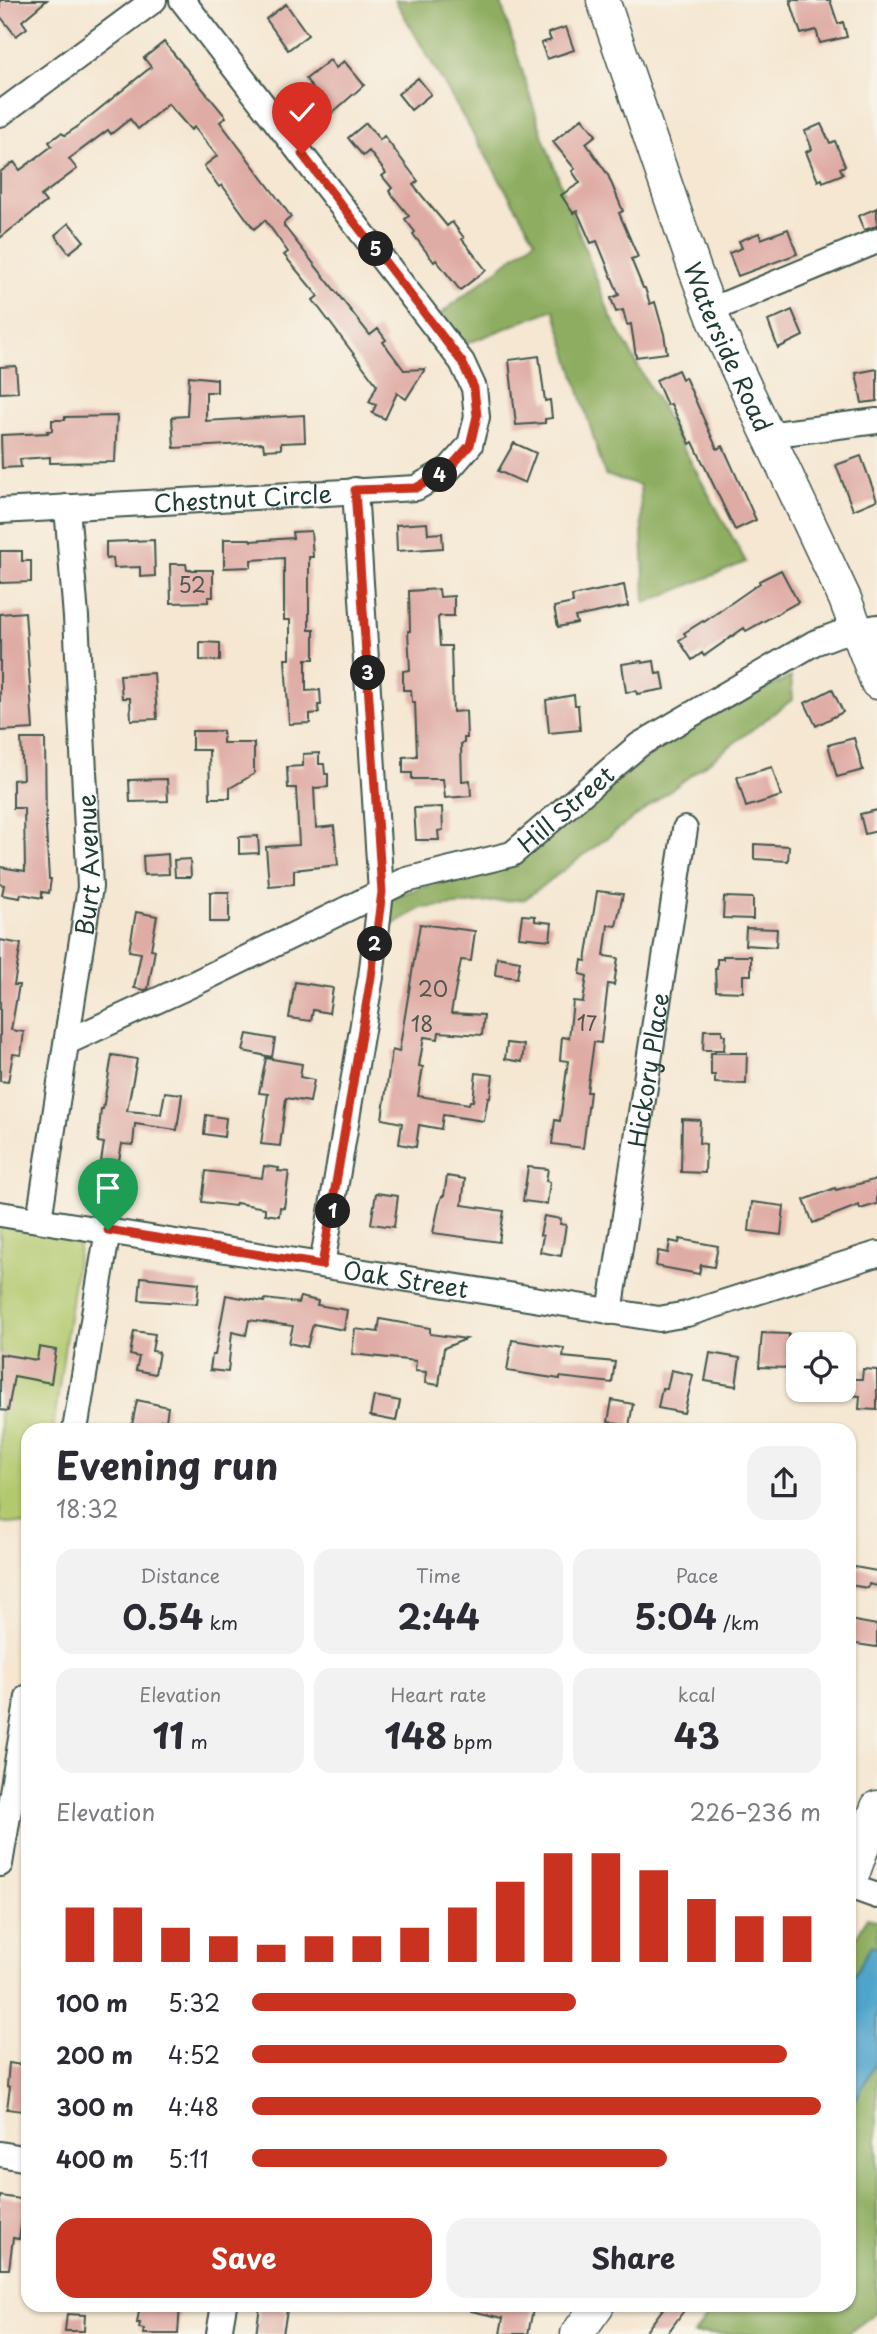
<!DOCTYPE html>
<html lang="en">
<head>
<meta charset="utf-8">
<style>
  :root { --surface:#fff; --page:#f2f2f3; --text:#2b2b33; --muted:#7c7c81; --accent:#c8321e }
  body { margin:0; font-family:"Playpen Sans",sans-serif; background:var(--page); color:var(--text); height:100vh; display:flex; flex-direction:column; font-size:26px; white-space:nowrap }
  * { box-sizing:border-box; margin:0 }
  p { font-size:23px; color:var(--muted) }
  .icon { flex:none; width:38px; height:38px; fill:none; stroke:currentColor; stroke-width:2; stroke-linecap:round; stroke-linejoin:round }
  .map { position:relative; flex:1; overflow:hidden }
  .panel { position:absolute; left:21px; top:1423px; width:835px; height:889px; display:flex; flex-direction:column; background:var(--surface); border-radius:21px; box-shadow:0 2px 5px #0004 }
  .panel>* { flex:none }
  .controls { position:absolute; left:786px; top:1332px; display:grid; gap:14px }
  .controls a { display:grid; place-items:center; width:70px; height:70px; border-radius:14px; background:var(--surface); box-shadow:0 2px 5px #0004; font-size:35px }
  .pin { position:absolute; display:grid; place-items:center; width:60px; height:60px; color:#fff; margin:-72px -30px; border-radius:50% 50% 50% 0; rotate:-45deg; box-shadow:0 0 7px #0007 }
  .pin .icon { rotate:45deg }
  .km { position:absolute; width:35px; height:35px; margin:-18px; border-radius:50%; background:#222; color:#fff; font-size:19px; line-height:35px; text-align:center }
  .round { display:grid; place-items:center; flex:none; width:74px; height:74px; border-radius:21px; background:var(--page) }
  .head { display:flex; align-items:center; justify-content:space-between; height:119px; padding:0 35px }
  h1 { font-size:38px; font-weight:700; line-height:52px }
  .figures { display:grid; grid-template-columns:repeat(3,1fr); gap:10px; height:119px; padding:7px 35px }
  .figures div { display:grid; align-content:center; border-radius:18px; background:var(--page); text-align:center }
  .figures b { font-size:35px; font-weight:700 }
  .figures small { font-size:19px; font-weight:400 }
  .figures p { font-size:19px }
  .chart { height:196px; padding:14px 35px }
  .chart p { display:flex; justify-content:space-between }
  .chart svg { width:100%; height:126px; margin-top:7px; stroke:var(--accent); stroke-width:6 }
  .button { display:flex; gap:14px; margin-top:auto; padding:14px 35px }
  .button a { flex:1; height:80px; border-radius:21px; background:var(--accent); color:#fff; font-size:28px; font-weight:700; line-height:80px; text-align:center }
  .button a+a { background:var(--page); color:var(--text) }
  ul { padding:0 35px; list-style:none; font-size:23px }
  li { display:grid; grid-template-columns:112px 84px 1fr; align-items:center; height:52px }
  li i { height:18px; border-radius:9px; background:var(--accent) }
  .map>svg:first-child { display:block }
  .green { fill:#b3c96e; stroke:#698351; stroke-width:2 }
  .forest { fill:#8ead61; stroke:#56754a; stroke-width:2 }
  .water { fill:#4fa4cb; stroke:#377080; stroke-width:2 }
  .building { fill:#dfaca5 }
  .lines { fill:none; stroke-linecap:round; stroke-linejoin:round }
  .minor-casing { stroke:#3f564c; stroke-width:28 }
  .major-casing { stroke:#3f564c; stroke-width:35 }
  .minor { stroke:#fff; stroke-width:24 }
  .major { stroke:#fff; stroke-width:32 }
  .route-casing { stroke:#fff; stroke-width:14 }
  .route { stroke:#c8321e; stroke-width:9 }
  .labels { text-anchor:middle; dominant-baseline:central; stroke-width:5; stroke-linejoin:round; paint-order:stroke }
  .number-label { font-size:21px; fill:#4f5950 }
  .street-label { font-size:24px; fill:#1f3d34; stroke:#f7f3e8 }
</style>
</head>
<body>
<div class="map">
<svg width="877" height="2334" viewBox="0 0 877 2334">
  <rect width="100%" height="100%" fill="#f7f3e8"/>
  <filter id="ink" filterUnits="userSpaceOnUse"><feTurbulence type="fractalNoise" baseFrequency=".0143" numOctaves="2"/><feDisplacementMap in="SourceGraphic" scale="14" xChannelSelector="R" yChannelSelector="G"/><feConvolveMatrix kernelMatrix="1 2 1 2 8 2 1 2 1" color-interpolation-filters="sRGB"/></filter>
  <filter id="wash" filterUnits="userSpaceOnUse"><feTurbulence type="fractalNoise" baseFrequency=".00686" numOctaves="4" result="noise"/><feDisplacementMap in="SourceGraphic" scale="28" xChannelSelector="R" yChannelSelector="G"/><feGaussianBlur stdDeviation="1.57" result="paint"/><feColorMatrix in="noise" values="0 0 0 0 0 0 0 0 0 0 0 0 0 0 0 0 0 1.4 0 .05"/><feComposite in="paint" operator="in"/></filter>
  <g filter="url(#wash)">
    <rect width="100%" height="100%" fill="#f5e7d2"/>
    <path class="green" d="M0,1226L80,1238L53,1430H28V1525L0,1522Z"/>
    <path class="forest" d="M395,0H500L543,137L610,315L746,562L645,603L640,485L605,475L554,309L458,347L438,316L535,240Z
      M791,677L793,699L525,899L422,908L385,929L386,898L517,861L682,729Z
      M867,1918L877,1922V2312L847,2334H694L716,2305H849V1950Z"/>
    <path class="water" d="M871,1945L877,1948V2059L849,2113V1985Z"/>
    <g id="blocks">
      <path class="building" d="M0,0H47L22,21L27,28L16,36L0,16Z
        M790,0H830L838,24L843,22L847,37L820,43L816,30L801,34Z
        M286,4L308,35L288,50L266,19Z
        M566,27L574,50L547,59L541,43L551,40L548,33Z
        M164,42L226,117L220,122L282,204L291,217L284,223V226L370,335L378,329L386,340L383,342L404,370L425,369L406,399L397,393L385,419L372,413L376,405L369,402L377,385L313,300L318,296L284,255L288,252L265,220L254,229L222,185L219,187L204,166L217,156L194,127L191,130L168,104L138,129L130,119L111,134L108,130L69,159L77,169L41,196L46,202L0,238V172L14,162L20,170L52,146L49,142L61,133L65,135L77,127L151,67L144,58Z
        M330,60L336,68L344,61L364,85L331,114L306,79Z
        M418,78L431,94L411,110L398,94Z
        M582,118L596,135L586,143L608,175L623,211L619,213L638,257L631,259L643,288H645L650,304L655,302L664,334L667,353L636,357L631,324L627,325L623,310L616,312L611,298L619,295L597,241L591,243L577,211L573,213L561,195L580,183L572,171L575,169L553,142Z
        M366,123L380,140L384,136L418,181L413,185L447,226L452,222L464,238L462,239L486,270L460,290L436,260L434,262L413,234L415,232L405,219L409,216L389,191L392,188L382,176L386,173L369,151L363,156L348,138Z
        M821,124L830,143L835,141L845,166L840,168L843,174L823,182L822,179L818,181L806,152L812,149L805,131Z
        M877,208V226L864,230L858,216Z
        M69,223L84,241L69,253L55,235Z
        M788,229L797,254L738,276L729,253L742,248L739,241L759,233L761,239Z
        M792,310L803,336L778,348L768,321Z
        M539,356L545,401L550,400L552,418L545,419V423L516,425L509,360Z
        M16,366L18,392L0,393V367Z
        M877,369V401L862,403L856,373Z
        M678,370L682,379L685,377L717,449L723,446L756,520L735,530L693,442L690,444L671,404L667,405L656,380Z
        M189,376L217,379V392H206V421L304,415L305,442L281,443V449L264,450L263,443L174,448L172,417L187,416Z
        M117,416L115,462L50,463V457L20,459L21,467L2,468L1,435L48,433L47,431H52V420H65V417Z
        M514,443L536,453L525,483L498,471Z
        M861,456L877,500L853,510L836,465Z
        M427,523L428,534L442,533L443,548L397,551L396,525Z
        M311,531L313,557H309V630H314V659H306V691L320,690L321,705H318L319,713L310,714V723L289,724L285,659H290V620H284V558L251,560V567L224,568V539H250L251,541L293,538L292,532Z
        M154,540L155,576L140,577V567L114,568L113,558L106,559V542Z
        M0,551H22V561H31V582L0,583Z
        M170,564H186L187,570H213V597H208V602L171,603Z
        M781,570L798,602L746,631L744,628L704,656L702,653L692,660L679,640L686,636L684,633L703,621L704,622L760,583L759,581Z
        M624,585L628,606L575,617L577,623L558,627L554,607L573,603L572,596Z
        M439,589L440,597L454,596V616H440L438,618L440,646H451L453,712L466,711L467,738H464V743L461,744L462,781L470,780L471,796L445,798L443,779H412V773H403V757L417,756L415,702H412L411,690H403V671L410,670L408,631H410L409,591Z
        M25,612L33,729L0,731V614Z
        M200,642L220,643V661L200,660Z
        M642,661V663L654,661L656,674L662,673L665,689L637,694L636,691L626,692L622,664Z
        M154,673L157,719L131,720L130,698H122L120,675Z
        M832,689L843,712L816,726L805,703Z
        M574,695L575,705H578L580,730L549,733L546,700Z
        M192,731H223V743H254V774L230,788V798H210L209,750H192Z
        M854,738L863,770L837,777L828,745Z
        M21,739H45L46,827L49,879H51L49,893L42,892V898L21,894L20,898L2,895L4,885L0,884V867L25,871L24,808H13V780L23,779Z
        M319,753V764H324L325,774H328V787L314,788L316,828L334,826L338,865L294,870V884L269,886L266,847L299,845L296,788H288L287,767L303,766V754Z
        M772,767L781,796L746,807L737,777Z
        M167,779L168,801L130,802L129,780Z
        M442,807L443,830L438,831L439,840H416L414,808Z
        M877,810V831L865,834L860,814Z
        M258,836L259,853L239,854V837Z
        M754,844L789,846L788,861L754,859Z
        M168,854L169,874L144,875L143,856Z
        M190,859L191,877H175L174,860Z
        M597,891L623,894L616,926L608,925L604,956L618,958L614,985L608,984L601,1043L594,1042L587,1092H590L583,1148L552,1144L555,1120L560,1121L568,1061L560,1060L562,1037L569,1038L573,1001L583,1002L587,976L580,974L582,960L586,961Z
        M210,892H229V922H210Z
        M724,897L753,898V919L723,918Z
        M136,912L157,916L151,949L155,950L148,989L145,990L134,988L141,953L129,951Z
        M522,915L535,916V921L552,923L550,940L519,937Z
        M420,924L475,931L471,961L461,960L451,1013L484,1015L482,1035L439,1032L438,1039L424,1037L419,1066L423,1067L418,1096L469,1104L470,1101H473L476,1073L493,1075L490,1098L488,1097L484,1121L443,1115L441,1129L419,1125L416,1147L399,1144L402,1123L382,1119L392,1050L399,1052Z
        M746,928L777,929L776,947L745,945Z
        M0,940L21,944L14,985H19L11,1030L24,1032L21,1055L13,1054L8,1082L0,1081Z
        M723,956H751V975H743V992L716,991L715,968H717V959H723Z
        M497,957L520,961L517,978L495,975Z
        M295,982L333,988L329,1013L313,1010L311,1021L289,1018Z
        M704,1030H722V1035H725L724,1050H703Z
        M247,1034L275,1039L272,1057L243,1051Z
        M507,1043L524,1045L522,1062L505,1059Z
        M711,1053H747L746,1084L715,1083V1075H711Z
        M112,1055L137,1059L127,1111L161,1114L165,1092L182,1094L177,1130L135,1124L133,1145L122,1144L115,1182L98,1180L104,1143L98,1142L101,1109H103Z
        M266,1058L302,1064L300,1077L314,1080L310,1102L286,1098L280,1146L261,1144L268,1094L259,1093Z
        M206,1115L226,1118L224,1137L204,1134Z
        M682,1119L700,1120L699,1143L706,1144L705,1173L681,1172Z
        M264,1166L279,1168L278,1171L289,1172L284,1208L280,1207L279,1216L265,1214V1208L236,1203L235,1206L202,1202L206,1171L262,1178Z
        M528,1167L548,1169L546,1181L550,1182L547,1204L523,1201Z
        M447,1176L465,1179L462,1205L504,1211L499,1242L433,1233L439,1205L442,1196H444Z
        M877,1179V1204L860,1209L859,1205L813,1223L804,1200L835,1188L836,1190Z
        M376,1193L398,1196L394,1227L371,1224Z
        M752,1202L784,1206L781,1235L749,1231Z
        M544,1216L561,1219L560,1224L566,1225L561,1256L540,1252L543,1236L540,1235Z
        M680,1239L718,1246L714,1267L701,1265L699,1274L656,1266L658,1251L668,1253L670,1241L679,1243Z
        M141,1277L199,1283L197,1304L139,1300Z
        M226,1295L264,1302L265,1299L298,1303L300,1297L318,1301L317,1305L347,1310L344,1330L313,1324L307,1347L289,1343L293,1326L249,1320L246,1335L232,1332L228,1372L210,1370L212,1355H215Z
        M380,1319L430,1328V1334L466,1339L444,1348L439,1385L425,1383L426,1372L415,1371L416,1361L352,1354L355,1329L378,1332Z
        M134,1331L155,1334L152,1351L159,1352L155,1374L136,1370L139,1357L130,1355Z
        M762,1333L789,1334L788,1368L759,1367Z
        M512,1340L564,1348L563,1357L615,1362L612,1383L560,1377V1379L507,1371Z
        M39,1347L56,1350L51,1383L14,1376L8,1411L0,1410V1354L37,1360Z
        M710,1353L740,1358L736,1386L705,1381Z
        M863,1369L877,1370V1410L859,1409L860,1396L848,1395L850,1379H862Z
        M671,1370L693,1375L684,1413L658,1408L662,1388L667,1389Z
        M374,1396L400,1401L396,1421L370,1416Z
        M137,1400L168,1407L166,1421L161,1420L159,1430H131Z
        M612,1400L633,1404L629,1426L608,1422Z
        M849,1566L877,1571V1586L869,1584L868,1588L849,1585Z
        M849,1620L877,1625V1647L849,1643Z
        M9,2063L28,2066V2104L23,2103L22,2111L7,2109L10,2087L7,2086Z
        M0,2196L28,2200L26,2219L22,2218L19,2239L13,2238L9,2269H0Z
        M140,2305H180L178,2334H143L144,2329L139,2328L140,2323H137Z
        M472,2305H534L528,2334H500L503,2318L471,2311Z
        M666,2305H688L667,2334H644Z
        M260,2306L287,2310L283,2334H256Z
        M67,2314L85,2315L84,2331H65Z"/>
    </g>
  </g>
  <g filter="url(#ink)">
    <use href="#blocks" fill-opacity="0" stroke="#3f564c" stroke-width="2"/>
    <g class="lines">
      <defs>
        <g id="minor">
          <path d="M0,114L154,0"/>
          <path d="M711,310L877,241"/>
          <path d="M767,435L877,421"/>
          <path id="s1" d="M0,511L416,488L449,469L470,445L477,417L474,388L462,362L182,0"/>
          <path id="s2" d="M67,1042L193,984L406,880L512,854L639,745L814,643L838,634L877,627"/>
          <path id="s3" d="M0,1214L659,1319L687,1314L877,1254"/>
          <path id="s4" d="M39,1220L90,887L76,617L67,507"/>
          <path d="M322,1265L371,977L381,892L355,490"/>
          <path id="s5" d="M610,1312L685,829"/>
          <path d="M75,1430L108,1230"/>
          <path d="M0,1864L28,1697"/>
          <path d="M849,1886L877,1896"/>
          <path d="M0,2154L28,2159"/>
          <path d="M219,2334L224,2305"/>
        </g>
        <g id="major">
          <path id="s6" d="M603,0L695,270L714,320L845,599L877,683"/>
          <path d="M849,1886L877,1807"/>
          <path d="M577,2334L598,2305"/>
        </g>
      </defs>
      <use href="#minor" class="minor-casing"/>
      <use href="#major" class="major-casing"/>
      <use href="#minor" class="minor"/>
      <use href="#major" class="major"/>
    </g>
  </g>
  <g class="lines" filter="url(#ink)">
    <defs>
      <path id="route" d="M108,1230L322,1265L371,977L382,892L355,490L416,488L449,469L470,445L477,416L474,388L462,362L302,154"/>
    </defs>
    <use href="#route" class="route-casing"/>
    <use href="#route" class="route"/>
  </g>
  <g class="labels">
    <g class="number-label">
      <text x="192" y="584">52</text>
      <text x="433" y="988">20</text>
      <text x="587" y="1022">17</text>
      <text x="422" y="1023">18</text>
    </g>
    <g class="street-label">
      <text stroke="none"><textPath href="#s6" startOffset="369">Waterside Road</textPath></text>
      <text stroke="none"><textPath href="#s1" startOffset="243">Chestnut Circle</textPath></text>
      <text stroke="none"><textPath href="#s2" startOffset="555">Hill Street</textPath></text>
      <text stroke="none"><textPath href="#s4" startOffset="359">Burt Avenue</textPath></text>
      <text stroke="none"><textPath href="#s5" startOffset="245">Hickory Place</textPath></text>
      <text stroke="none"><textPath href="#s3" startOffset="411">Oak Street</textPath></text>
    </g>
  </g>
</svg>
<div class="controls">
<a><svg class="icon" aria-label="locate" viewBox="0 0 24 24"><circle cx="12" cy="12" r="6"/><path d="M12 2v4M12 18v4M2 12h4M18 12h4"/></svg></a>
</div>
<div class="pin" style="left:108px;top:1230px;background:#1e9e55"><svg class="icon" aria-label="arrive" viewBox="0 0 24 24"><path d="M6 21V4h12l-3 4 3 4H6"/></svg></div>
<div class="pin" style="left:302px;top:154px;background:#d93025"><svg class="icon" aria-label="check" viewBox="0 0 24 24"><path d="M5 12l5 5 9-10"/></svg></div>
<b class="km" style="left:333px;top:1211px">1</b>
<b class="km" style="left:375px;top:944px">2</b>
<b class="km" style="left:368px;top:673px">3</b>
<b class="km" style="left:440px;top:475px">4</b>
<b class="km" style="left:376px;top:249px">5</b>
<section class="panel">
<div class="head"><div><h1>Evening run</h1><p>18:32</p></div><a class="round"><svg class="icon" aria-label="share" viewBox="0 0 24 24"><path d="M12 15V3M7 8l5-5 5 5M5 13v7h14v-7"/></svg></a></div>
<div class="figures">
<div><p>Distance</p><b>0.54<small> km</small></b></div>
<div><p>Time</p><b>2:44</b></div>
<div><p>Pace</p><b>5:04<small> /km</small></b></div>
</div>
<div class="figures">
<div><p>Elevation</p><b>11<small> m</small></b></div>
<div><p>Heart rate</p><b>148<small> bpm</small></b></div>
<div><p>kcal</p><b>43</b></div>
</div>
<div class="chart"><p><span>Elevation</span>226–236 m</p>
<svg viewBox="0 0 160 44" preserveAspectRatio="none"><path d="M5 44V25M15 44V25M25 44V32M35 44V35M45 44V38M55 44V35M65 44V35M75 44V32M85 44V25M95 44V16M105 44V6M115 44V6M125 44V12M135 44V22M145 44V28M155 44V28"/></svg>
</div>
<ul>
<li><b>100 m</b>5:32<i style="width:57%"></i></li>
<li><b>200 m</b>4:52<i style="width:94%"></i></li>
<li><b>300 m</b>4:48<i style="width:100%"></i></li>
<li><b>400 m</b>5:11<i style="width:73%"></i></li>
</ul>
<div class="button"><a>Save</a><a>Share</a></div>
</section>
</div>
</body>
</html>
